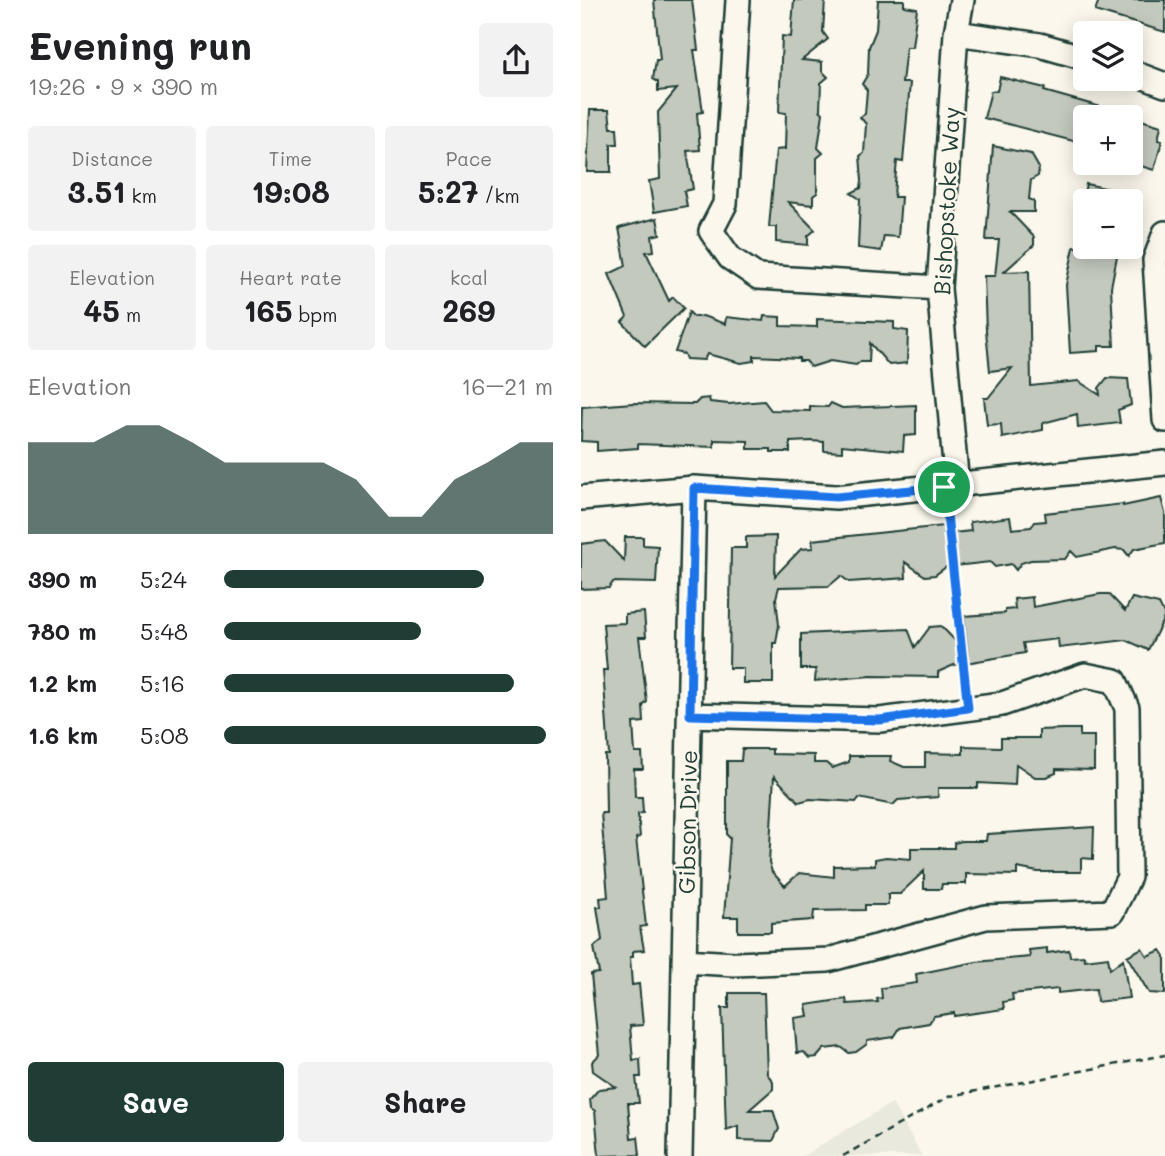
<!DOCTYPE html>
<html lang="en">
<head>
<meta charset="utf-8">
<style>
  :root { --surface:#fff; --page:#f2f2f2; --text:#202124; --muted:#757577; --accent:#1f3d34 }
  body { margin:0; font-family:Mali,sans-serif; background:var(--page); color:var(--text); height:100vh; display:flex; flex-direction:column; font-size:26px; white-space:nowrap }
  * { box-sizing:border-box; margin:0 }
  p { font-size:23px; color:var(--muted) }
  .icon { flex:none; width:38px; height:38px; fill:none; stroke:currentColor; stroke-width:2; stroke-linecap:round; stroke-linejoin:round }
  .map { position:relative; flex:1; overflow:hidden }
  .sheet { display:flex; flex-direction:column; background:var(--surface); width:581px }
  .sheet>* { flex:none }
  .controls { position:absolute; left:492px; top:21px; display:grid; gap:14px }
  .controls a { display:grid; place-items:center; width:70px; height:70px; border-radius:7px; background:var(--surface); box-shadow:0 4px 18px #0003; font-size:35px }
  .pin { position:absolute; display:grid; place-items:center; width:60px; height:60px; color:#fff; margin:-30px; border:4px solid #fff; border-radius:50%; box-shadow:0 2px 7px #0007 }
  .round { display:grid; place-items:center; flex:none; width:74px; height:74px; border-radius:7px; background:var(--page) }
  .headline { display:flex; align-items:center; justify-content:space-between; height:119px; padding:0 28px }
  h1 { font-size:38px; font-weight:700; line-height:52px }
  .stats { display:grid; grid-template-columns:repeat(3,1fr); gap:10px; height:119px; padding:7px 28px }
  .stats div { display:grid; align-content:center; border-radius:7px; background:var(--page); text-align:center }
  .stats b { font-size:30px; font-weight:700 }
  .stats small { font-size:19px; font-weight:400 }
  .stats p { font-size:19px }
  .chart { height:196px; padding:14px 28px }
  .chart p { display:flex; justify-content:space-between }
  .chart svg { width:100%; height:126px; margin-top:7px; fill:var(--accent); opacity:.7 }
  .cta { display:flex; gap:14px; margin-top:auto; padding:14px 28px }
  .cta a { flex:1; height:80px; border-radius:7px; background:var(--accent); color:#fff; font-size:28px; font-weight:700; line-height:80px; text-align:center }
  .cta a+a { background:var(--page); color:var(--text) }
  ul { padding:0 28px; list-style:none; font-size:23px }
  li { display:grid; grid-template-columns:112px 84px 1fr; align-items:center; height:52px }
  li i { height:18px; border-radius:9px; background:var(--accent) }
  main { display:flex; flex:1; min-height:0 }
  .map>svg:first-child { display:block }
  .built { fill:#eae9de }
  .building { fill:#c4c9be; stroke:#1f3d34; stroke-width:2 }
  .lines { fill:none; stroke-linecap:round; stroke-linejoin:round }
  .minor-casing { stroke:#1f3d34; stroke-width:28 }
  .path { stroke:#1f3d34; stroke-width:2.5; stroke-dasharray:7 5; stroke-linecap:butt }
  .minor { stroke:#fbf7ec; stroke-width:23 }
  .route-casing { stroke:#fff; stroke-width:14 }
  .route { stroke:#1a73e8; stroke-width:9 }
  .labels { text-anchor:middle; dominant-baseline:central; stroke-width:5; stroke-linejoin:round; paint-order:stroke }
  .street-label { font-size:23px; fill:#1f3d34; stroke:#fbf7ec }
</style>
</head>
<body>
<main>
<section class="sheet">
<div class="headline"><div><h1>Evening run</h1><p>19:26 · 9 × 390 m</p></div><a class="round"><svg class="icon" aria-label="share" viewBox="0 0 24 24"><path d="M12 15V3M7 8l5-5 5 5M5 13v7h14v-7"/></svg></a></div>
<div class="stats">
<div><p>Distance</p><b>3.51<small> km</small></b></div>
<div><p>Time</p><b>19:08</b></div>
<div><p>Pace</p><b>5:27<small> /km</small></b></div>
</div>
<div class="stats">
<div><p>Elevation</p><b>45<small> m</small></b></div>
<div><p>Heart rate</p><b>165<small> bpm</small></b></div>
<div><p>kcal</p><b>269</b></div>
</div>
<div class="chart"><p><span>Elevation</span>16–21 m</p>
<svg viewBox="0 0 160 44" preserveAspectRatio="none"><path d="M0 44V12L10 12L20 12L30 6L40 6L50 12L60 19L70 19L80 19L90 19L100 25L110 38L120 38L130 25L140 19L150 12L160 12V44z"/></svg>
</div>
<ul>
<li><b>390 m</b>5:24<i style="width:79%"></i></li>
<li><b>780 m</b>5:48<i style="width:60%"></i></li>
<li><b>1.2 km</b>5:16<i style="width:88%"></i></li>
<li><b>1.6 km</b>5:08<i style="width:98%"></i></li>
</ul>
<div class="cta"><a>Save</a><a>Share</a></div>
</section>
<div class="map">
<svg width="584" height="1156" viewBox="0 0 584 1156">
  <rect width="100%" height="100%" fill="#fbf7ec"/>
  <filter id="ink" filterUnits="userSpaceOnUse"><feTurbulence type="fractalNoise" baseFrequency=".0143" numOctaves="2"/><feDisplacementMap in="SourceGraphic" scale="14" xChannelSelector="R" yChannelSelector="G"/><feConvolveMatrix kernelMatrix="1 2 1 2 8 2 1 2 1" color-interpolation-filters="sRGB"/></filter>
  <g filter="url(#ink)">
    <path class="built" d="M311,1103L341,1156H222L238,1146Z"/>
    <path class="building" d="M73,0H111L117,50H113L122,112L116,113L119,150L106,151L112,189L103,191L106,206L73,212L68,181L79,179L77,112L96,89L77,91V82L72,79L75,60H79Z
      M213,0H244L242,32L247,39L221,60L241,62V71L247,77L240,83L239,110L242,113L237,148L242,153L236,158V193L232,196V205L207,202L234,230L227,236V245L195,242V227H188L195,150L204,149L205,113L198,112L201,36L210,37Z
      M297,0H323V6L336,8L331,47H325L321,83H329L322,162L316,161L314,182L313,197H320L317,237L303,236L300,251L277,248L279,199L270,193L280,188L281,180L279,156L283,153L285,124L279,117L284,114L286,90L281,84L287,74L288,47L295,30Z
      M518,0H584V32L514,11Z
      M419,77L464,88L463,91L545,114V117H504V144L403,118L410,91H416Z
      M9,110H28L30,128H36L37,144H30V172H6Z
      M550,117L580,126L577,140L581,141L573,170L550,163Z
      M412,146L450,154L458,168L457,176L450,180L448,199L453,201V212H429L453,237V245L423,272L448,271L450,386L497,381L519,395L518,388L526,378L547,379L550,405L537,410L539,423L497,428L496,414L462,423V430L421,438L420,424L406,425L403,398H407L431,368L409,371L405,331L403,276H414L418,240H405Z
      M505,184L557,195L556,201H501Z
      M76,218L79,234L71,236L73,251L65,252L88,301L92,297L103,308L64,346L41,322L46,317L28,274L45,266L38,228Z
      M493,247L537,251L530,287L533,346H518V351L489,353L485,285Z
      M108,312L113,317L122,316L144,324L145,317L182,321L183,316L199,317V326L236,327V319L313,322V329L327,331L326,363L308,365L289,343L288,362H279L275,365L249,361L230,367L225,361H218V358L173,356V361L160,363L126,354L123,360L105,359L103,354L94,352Z
      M128,398L129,402L148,404L183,401L190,410L229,411V406L247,407L250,403L261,408L335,405V435L323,436L322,451L261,445V452L243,451V442L230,441L209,442V452H190V449H167V441L133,440V447L57,444V448L16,451V442L0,441L1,407L52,403L114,404L119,399Z
      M580,498L584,513V543L553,549L548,556L543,550L534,549L496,557L490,551L484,559L450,560L440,563L435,570L430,564L414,567L409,562L365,567L354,575L344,576L324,562L325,578L268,582L260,576L248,586L198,587L195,598L198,625L195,643H192V683H162V668H148L150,548H165V537L195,536L194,576L220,549L232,548L231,540L362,526L363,534L390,531L389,522L429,517L431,529L450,527L454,522L465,521L464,513L542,504V506Z
      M44,537H62V545L77,546L75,583L32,582L28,588L0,589V544L24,541L43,561Z
      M519,594H528L544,611L551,598L578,604L584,616L567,650L545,640L478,648L477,639L442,643L444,653L373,665L357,672V677L290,676L234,681L235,669H220V634L327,629L334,647L349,627L360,626L387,654L383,616L424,613V610L434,609L433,599L451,597L452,607Z
      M63,612L65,637H58L66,702L62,706L63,722L52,723L54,753H61L62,769H53L54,797H61L62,813L57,814L59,837L55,838L65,926L59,927L63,950L52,951V957H49L51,985L58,984L62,1025L49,1026L52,1060L59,1059L60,1077H55L58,1103H47L50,1138L57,1137L59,1155L18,1156L14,1111L10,1108L9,1099L18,1089L35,1087L12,1071L11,1062L18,1055L10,974L18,973L13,947L21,940L16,907H20L19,898L27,897L20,813H25L24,755H28L22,670H26L22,624L44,623V614Z
      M482,729H499V736H513V770L475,769V773L465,777H454L435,764L434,785L397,783V788H357V797L317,800L312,805L278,798L275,802L229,799L218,802L193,776L188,862L191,872L204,886L218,873L253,877V866L294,865V859L305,857L330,859V848H373V843L381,841H405L406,834L513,827L512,859L500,858V872H457L436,868V875L385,874V884H361L360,889H343V871L319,894H307V905H284V910L233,911L232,920L190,923V932H157V917H143L149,838L146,835V761H160L161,749H191V754L233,755V763H245L251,768L268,762V756H310L309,761L323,767H344V753L382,754V746L420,747V738H458V730Z
      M466,948V953L488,950L489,957L503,956L504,960L527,957L529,969L542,959L548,998L516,1002L515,989L477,993V989L431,994L432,1000L422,1002L423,1009L373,1016V1013L353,1016L348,1023L319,1028L313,1037L286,1041V1044L275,1052L268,1053L260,1047L243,1049L236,1057L228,1058L223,1052L216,1053L213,1018L227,1016L225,1005L265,999L266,1004L297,1002L296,999L301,998L300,988L336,983L335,974L395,962L449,957L448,950Z
      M561,948L566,956L580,950L584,956V994L568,993L546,956Z
      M148,993H183L186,1074L192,1081V1089L168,1110H192L198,1129L192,1141L157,1140V1126L145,1130L141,1008H148Z"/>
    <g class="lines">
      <defs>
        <path id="minor" d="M157,0L144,204L130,231L149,258L177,277L358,288
          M375,33L459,45L504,58
          M550,72L584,85
          M584,233L574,260L584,420
          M376,486L358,288L375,33L381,0
          M0,498L113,488L255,497L584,463
          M103,961L154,964L247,960L405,917L531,912L548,877L546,708L534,681L504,675L421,704L299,720L109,715
          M99,1156L113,488"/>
      </defs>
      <use href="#minor" class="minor-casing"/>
      <path class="path" d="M365,506L384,687
        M262,1156L369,1096L584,1055"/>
      <use href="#minor" class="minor"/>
    </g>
  </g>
  <g class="lines" filter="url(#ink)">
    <defs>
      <path id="route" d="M363,487L387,708L299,720L109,715L113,488L255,497Z"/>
    </defs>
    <use href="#route" class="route-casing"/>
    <use href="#route" class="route"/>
  </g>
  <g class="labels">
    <g class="street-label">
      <text transform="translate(365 201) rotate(-87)">Bishopstoke Way</text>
      <text transform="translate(106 822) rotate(-89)">Gibson Drive</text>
    </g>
  </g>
</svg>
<div class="controls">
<a><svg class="icon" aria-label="layers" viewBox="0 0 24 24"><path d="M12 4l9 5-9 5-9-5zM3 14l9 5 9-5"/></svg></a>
<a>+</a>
<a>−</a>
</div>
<div class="pin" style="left:363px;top:487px;background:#1e9e55"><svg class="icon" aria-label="arrive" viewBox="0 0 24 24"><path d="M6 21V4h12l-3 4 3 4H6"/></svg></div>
</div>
</main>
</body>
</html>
